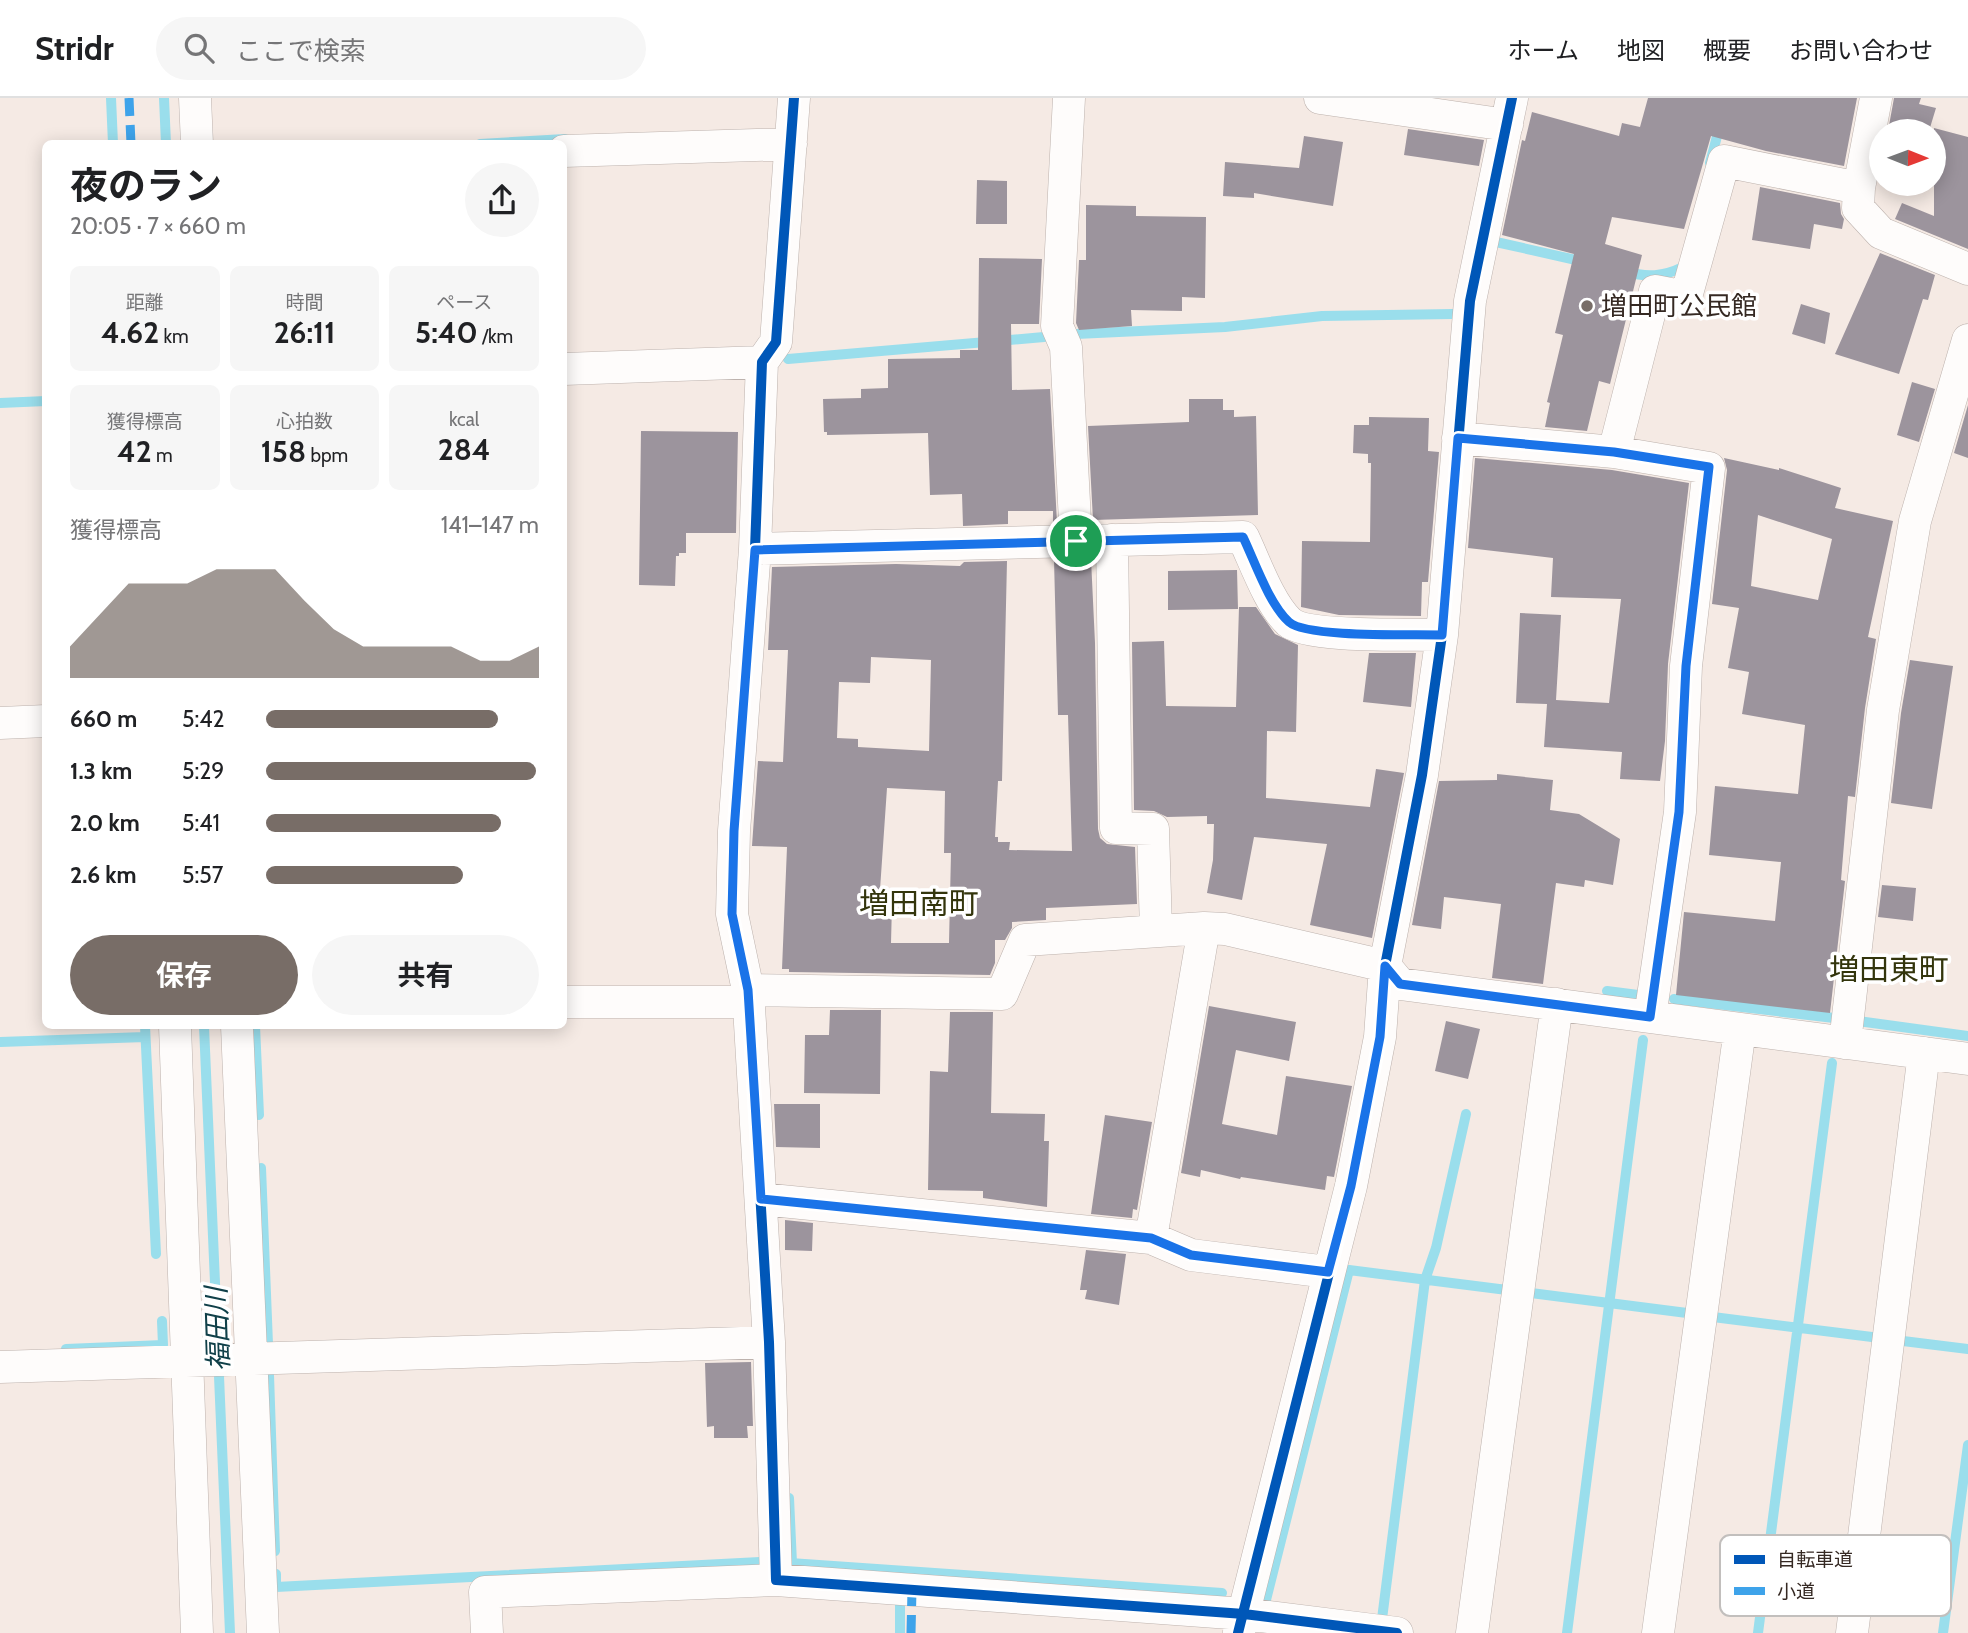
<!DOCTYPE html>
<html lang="ja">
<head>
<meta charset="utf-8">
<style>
  :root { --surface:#fff; --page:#f6f6f6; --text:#202124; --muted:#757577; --line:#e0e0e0; --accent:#786d67 }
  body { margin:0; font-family:Cabin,"Noto Sans JP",sans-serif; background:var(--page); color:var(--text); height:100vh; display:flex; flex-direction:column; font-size:26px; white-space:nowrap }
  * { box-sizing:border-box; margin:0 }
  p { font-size:23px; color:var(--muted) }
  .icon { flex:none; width:38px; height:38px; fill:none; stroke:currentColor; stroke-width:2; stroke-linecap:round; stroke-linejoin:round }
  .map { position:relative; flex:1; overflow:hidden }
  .panel { position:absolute; left:42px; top:42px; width:525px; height:889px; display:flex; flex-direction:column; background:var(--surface); border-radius:10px; box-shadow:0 4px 18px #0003 }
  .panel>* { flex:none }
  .needle { width:46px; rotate:91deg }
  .buttons { position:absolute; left:1869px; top:21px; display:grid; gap:14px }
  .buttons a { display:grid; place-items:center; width:77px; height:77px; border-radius:50%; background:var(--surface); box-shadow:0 4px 18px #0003; font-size:35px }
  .pin { position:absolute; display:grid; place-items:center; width:60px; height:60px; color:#fff; margin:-30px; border:4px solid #fff; border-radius:50%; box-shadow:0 2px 7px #0007 }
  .round { display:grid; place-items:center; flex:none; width:74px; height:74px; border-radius:37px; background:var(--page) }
  .headline { display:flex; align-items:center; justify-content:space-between; height:119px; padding:0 28px }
  h1 { font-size:38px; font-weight:700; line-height:52px }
  .figures { display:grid; grid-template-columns:repeat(3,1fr); gap:10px; height:119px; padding:7px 28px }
  .figures div { display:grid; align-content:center; border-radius:10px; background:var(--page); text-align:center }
  .figures b { font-size:30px; font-weight:700 }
  .figures small { font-size:19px; font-weight:400 }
  .figures p { font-size:19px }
  .chart { height:196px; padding:14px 28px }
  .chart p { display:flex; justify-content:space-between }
  .chart svg { width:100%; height:126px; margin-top:7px; fill:var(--accent); opacity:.7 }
  .action { display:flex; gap:14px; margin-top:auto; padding:14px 28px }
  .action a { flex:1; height:80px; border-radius:42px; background:var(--accent); color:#fff; font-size:28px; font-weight:700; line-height:80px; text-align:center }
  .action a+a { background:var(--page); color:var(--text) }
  ul { padding:0 28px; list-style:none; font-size:23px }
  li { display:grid; grid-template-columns:112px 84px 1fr; align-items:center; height:52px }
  li i { height:18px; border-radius:9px; background:var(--accent) }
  header { display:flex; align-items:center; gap:42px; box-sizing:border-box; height:98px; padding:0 35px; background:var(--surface); border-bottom:2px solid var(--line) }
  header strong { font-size:33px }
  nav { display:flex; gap:38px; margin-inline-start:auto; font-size:24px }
  .search { width:490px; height:63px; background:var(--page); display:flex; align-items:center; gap:18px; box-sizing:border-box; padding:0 24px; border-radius:38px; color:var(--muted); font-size:26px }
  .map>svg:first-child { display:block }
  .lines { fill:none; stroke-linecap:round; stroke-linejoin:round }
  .stream { stroke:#9adeec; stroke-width:10 }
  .building { fill:#9c949d; fill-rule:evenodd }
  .street-casing { stroke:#bdb2ad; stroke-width:33 }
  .street { stroke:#fefcfb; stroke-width:32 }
  .quiet { stroke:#3ea3ea; stroke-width:9; stroke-dasharray:18 9; stroke-linecap:butt }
  .cycleway-casing { stroke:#fff; stroke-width:15 }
  .cycleway { stroke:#0057b8; stroke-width:10 }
  .route-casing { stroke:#fff; stroke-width:14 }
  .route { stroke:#1a73e8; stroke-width:9 }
  .poi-dot { fill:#786d67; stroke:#fff; stroke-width:2.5 }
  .labels { text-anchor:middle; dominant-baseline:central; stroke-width:7; stroke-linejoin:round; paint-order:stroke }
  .poi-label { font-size:26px; fill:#352923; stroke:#fff; text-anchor:start }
  .water-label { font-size:28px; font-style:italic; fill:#104049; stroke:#fff }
  .quarter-label { font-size:30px; fill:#33350c; stroke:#fff }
  .key { fill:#fff; stroke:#c2bfbd; stroke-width:2 }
  .key-label { font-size:19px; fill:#352923 }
</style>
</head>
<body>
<header>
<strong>Stridr</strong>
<div class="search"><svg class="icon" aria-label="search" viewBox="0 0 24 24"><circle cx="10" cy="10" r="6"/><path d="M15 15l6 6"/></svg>ここで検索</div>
<nav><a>ホーム</a><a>地図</a><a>概要</a><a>お問い合わせ</a></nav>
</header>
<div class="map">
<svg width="1968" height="1535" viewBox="0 0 1968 1535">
  <rect width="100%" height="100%" fill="#f5eae4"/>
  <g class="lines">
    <path class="stream" d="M111,0L113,46
      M164,0L166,46
      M480,46L565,41
      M1710,65L1727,0
      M1496,144L1585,164
      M1625,174C1647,179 1663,179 1683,169L1685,162
      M1076,236L1225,229L1322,218L1453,216
      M788,261L1044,239
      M0,305L46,303
      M1607,893L1638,897
      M1674,901L1834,920
      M1858,923L1968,938
      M145,928L156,1156
      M204,928L230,1535
      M255,928L259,1017
      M0,944L145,939
      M261,1070L268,1246
      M1531,1195L1687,1215
      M1713,1219L1872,1239
      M1903,1243L1968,1251
      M66,1251L163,1247L162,1223
      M269,1277L275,1453
      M789,1400L792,1465
      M790,1465L1222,1495
      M276,1476V1489L760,1464
      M900,1502V1535
      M1265,1506L1349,1172L1507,1192
      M1382,1521L1425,1182L1436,1150L1466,1016
      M1567,1535L1643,942
      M1758,1535L1832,965
      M1943,1535L1968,1347"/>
  </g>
  <path class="building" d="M1648,0H1857L1844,68L1766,53L1711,38L1684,131L1612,119L1605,146L1642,157L1610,286L1599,283L1587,333L1545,329L1550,305L1547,304L1563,237L1555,235L1574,156L1502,137L1522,42L1525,43L1532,14L1619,38L1622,25L1640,29Z
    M1894,0H1921L1919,6L1936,10L1929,33H1888Z
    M1934,30L1968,39V151L1895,121L1902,105L1934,118Z
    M1408,31L1484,42L1479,68L1404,57Z
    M1304,38L1343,44L1333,108L1254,95V100L1223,98L1225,64L1299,70Z
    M977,82L1007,83V126H976Z
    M1760,89L1840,105L1841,116L1844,121L1842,131L1814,126L1810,151L1752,142Z
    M1086,107L1136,108V118L1206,119L1205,200L1182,199V213L1131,212L1132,228L1079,232L1076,225L1079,162H1086Z
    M1880,155L1935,177L1928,202L1923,201L1899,276L1835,256Z
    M979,160L1042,161L1039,226H1011L1012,292L1050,291L1057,425H1053V413H1008V426L963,428L962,396L930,397L928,335L827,337V334H824L823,301L861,300V291L888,290V261L960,260V252H978Z
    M1801,206L1830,215L1825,246L1792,236Z
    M1912,284L1935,291L1919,344L1897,337Z
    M1189,301H1223V312H1234V319L1256,318L1258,417L1093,422L1088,328L1189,324Z
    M1968,307V360L1954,355Z
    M1369,319L1429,320L1428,353L1439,354L1428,484H1422L1421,518L1339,517L1301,509L1302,443L1370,444L1371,365H1368V356L1353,355L1354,327H1369Z
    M641,333L738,334L736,435H686V455H679V458H676L675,488L639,487Z
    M1475,360L1612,372L1689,385L1668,566L1665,643L1660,683L1620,681L1622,654L1544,649L1547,606L1516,605L1520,515L1561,517L1556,602L1609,605L1621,501L1551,499L1553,460L1468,450Z
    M1724,360L1779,372V370L1841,390L1835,410L1893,423L1868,539L1876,541L1865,610L1855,699L1848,698L1841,782L1845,783L1830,915L1676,897L1684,814L1775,823L1781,764L1709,757L1715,688L1798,696L1805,627L1742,616L1749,574L1728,570L1739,510L1712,506L1727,372ZM1758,417L1832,441L1818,502L1751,488Z
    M1091,461L1095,545L1098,731L1100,740L1107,746L1135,749L1137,806L1046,810V822L1012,824V830L1005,842H995V865L990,877L789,874V871H782L787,749L752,748L758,663L783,664L788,552H768L772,469L896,466L960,468L964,464L1007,463L1002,683H998L995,739H998V744H1010L1009,752L1072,753L1068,617H1058L1054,462ZM871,559L931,562L929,653L858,649V641L837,640L839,584L870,585ZM887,690L945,693L944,755H951L949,845H891L892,806H879Z
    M1237,472L1238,511L1168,512V473Z
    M1239,509H1256L1275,536L1298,547L1296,634L1267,633L1266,700L1370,709L1376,671L1404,675L1372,840L1310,827L1327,746L1254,739L1242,802L1207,795L1213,762L1214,726H1207V718L1167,719L1154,713L1134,712L1132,544L1164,543L1166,608L1236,609Z
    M1369,555H1416L1411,609L1363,604Z
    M1910,562L1953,568L1932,711L1891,705L1901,615Z
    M1497,676L1553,682L1550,712L1579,716L1620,741L1613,787L1585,782L1584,789L1556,785L1543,886L1492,880L1501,806L1444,799L1441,831L1412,827L1439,683L1497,682Z
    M1882,787L1916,790L1913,823L1878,819Z
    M1209,908L1296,924L1289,963L1236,952L1222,1026L1277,1037L1286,978L1352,988L1334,1079L1327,1078L1325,1092L1241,1079L1240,1081L1201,1072L1200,1079L1181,1075Z
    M830,912H881L880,996L804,995L805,937H829Z
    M950,914H993L991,1015L1045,1016L1044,1043H1049L1047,1109L983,1100V1093L928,1092L930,973L948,974Z
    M1446,923L1480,931L1468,981L1435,973Z
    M774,1006H820V1050L776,1049Z
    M1105,1017L1152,1024L1137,1112L1133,1111L1132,1120L1091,1116Z
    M785,1122L813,1125L812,1153L785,1152Z
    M1086,1152L1126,1156L1119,1207L1085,1201L1087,1192H1080Z
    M751,1264L753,1328H747L748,1340H714V1328L707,1329L705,1265Z"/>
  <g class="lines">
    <defs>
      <path id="street" d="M195,0L197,46
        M794,0L776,244L762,264L755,451L734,733L732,816L748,892L769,1244L776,1482L1244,1516L1397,1535
        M1069,0L1057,228L1066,249L1076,443
        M1320,0L1507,27
        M1876,0L1859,90L1858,110L1881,135L1968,171
        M564,53L791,46
        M564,271L762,264
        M1458,340L1614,354L1709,370L1686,568L1680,714L1650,919
        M1614,354L1655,193L1686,199L1724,63L1859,90
        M1112,442L1116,730L1153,731L1156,832
        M755,451L1243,439C1255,464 1269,505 1289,524C1307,540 1414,536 1442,537
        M0,625L46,623
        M748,892L1002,896L1025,842L1204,830L1225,831L1385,868L1400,886L1968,961
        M564,904H749
        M175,928L197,1535
        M237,928L263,1535
        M1845,945L1883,612L1915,423L1968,242
        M761,1101L1151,1140L1191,1157L1328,1174
        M1151,1140L1204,830
        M0,1269L769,1244
        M1239,1534L1351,1088L1380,939L1385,868L1422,677L1442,537L1470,203L1512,0
        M487,1535L485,1494L776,1482
        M1472,1535L1557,906
        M1658,1535L1740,931
        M1852,1535L1924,955"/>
    </defs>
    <use href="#street" class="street-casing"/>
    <use href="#street" class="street"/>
    <path class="quiet" d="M129,0L131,46
      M911,1535L912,1492"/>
    <defs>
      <path id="cycleway" d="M794,0L776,244L762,264L755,451L734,733L732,816L748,892L769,1244L776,1482L1244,1516L1397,1535
        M1238,1535L1351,1088L1380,939L1385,868L1422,677L1442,537L1470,203L1512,0"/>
    </defs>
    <use href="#cycleway" class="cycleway-casing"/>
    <use href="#cycleway" class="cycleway"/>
  </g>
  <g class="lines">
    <defs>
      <path id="route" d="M1458,340L1614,354L1709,369L1686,568L1679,714L1650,919L1400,886L1385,868L1380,939L1351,1088L1328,1174L1191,1157L1151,1140L761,1101L748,892L732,816L734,733L755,452L1243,439C1255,464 1269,506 1289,524C1307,540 1413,536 1442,537Z"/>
    </defs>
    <use href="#route" class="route-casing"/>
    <use href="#route" class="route"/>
  </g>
  <circle class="poi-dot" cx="1587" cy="208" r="7"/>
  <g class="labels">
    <g class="poi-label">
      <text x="1601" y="208">増田町公民館</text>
    </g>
    <g class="water-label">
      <text transform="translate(217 1231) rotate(-92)">福田川</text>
    </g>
    <g class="quarter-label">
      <text x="919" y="805">増田南町</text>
      <text x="1889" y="871">増田東町</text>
    </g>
  </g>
  <rect x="1720" y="1437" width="231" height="81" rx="10" class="key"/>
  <rect x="1734" y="1457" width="31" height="9" fill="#0057b8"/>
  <rect x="1734" y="1489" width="31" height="8" fill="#3ea3ea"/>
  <g class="key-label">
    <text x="1777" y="1468">自転車道</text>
    <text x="1777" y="1500">小道</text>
  </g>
</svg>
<div class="buttons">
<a><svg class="needle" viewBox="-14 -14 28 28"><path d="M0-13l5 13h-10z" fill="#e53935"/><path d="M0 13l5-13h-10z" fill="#757577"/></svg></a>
</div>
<div class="pin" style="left:1076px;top:443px;background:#1e9e55"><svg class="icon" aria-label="arrive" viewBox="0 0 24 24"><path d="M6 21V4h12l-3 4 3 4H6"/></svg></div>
<section class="panel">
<div class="headline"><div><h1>夜のラン</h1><p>20:05 · 7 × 660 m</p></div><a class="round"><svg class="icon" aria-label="share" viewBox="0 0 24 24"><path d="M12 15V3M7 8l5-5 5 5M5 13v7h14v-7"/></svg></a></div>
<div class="figures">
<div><p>距離</p><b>4.62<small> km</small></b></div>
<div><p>時間</p><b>26:11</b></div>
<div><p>ペース</p><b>5:40<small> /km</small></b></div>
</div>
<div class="figures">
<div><p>獲得標高</p><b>42<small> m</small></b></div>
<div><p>心拍数</p><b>158<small> bpm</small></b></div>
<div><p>kcal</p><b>284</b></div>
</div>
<div class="chart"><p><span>獲得標高</span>141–147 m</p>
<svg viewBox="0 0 160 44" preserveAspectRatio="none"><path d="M0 44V33L10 22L20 11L30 11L40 11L50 6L60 6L70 6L80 17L90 27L100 33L110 33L120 33L130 33L140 38L150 38L160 33V44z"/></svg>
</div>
<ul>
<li><b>660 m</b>5:42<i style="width:85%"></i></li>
<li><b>1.3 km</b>5:29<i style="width:99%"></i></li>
<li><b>2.0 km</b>5:41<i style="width:86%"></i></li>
<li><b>2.6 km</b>5:57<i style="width:72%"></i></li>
</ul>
<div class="action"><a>保存</a><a>共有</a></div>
</section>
</div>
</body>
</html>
